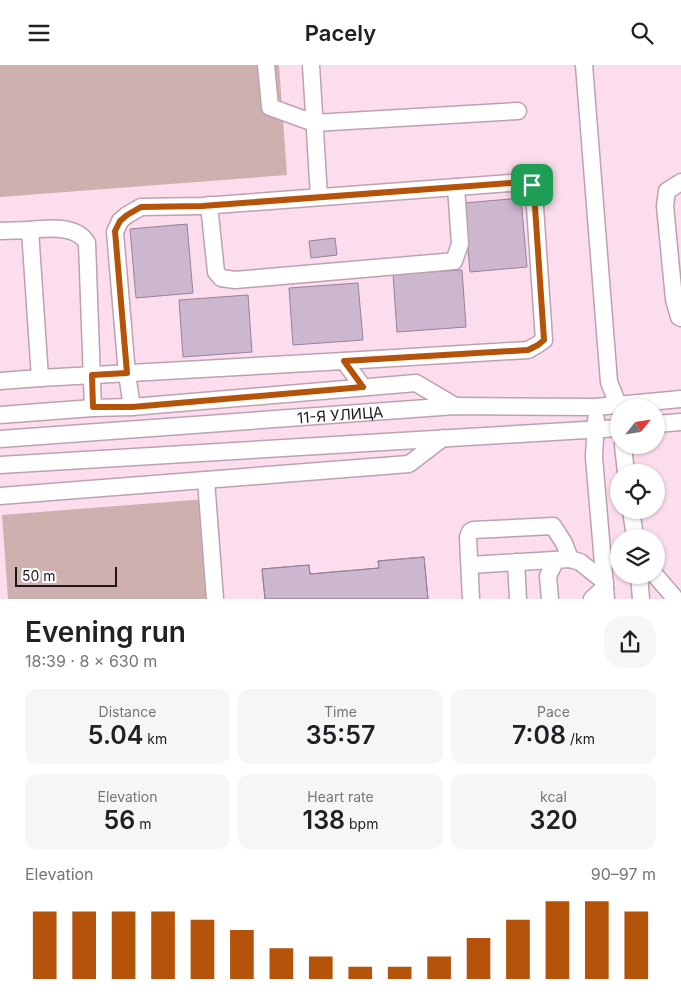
<!DOCTYPE html>
<html lang="en">
<head>
<meta charset="utf-8">
<style>
  :root { --surface:#fff; --page:#f6f6f6; --text:#202124; --muted:#757577; --accent:#b45309 }
  body { margin:0; font-family:Inter,sans-serif; background:var(--page); color:var(--text); height:100vh; display:flex; flex-direction:column; font-size:19px; white-space:nowrap }
  * { box-sizing:border-box; margin:0 }
  p { font-size:16px; color:var(--muted) }
  .icon { flex:none; width:28px; height:28px; fill:none; stroke:currentColor; stroke-width:2; stroke-linecap:round; stroke-linejoin:round }
  .map { position:relative; height:534px; overflow:hidden }
  .drawer { display:flex; flex-direction:column; background:var(--surface); flex:1 }
  .drawer>* { flex:none }
  .needle { width:32px; rotate:60deg }
  .controls { position:absolute; left:610px; top:334px; display:grid; gap:10px }
  .controls a { display:grid; place-items:center; width:55px; height:55px; border-radius:50%; background:var(--surface); box-shadow:0 1px 4px #0004; font-size:25px }
  .scale { position:absolute; left:15px; bottom:12px; width:102px; box-sizing:border-box; padding-left:5px; border:2px solid #1e141a; border-top:0; font-size:14px; line-height:18px; white-space:nowrap; color:#1e141a; -webkit-text-stroke:4px #fff; paint-order:stroke }
  .pin { position:absolute; display:grid; place-items:center; width:42px; height:42px; color:#fff; margin:-21px; border-radius:10px; box-shadow:0 2px 8px #0006 }
  .round { display:grid; place-items:center; flex:none; width:52px; height:52px; border-radius:20px; background:var(--page) }
  .overview { display:flex; align-items:center; justify-content:space-between; height:85px; padding:0 25px }
  h1 { font-size:28px; font-weight:600; line-height:38px }
  .metrics { display:grid; grid-template-columns:repeat(3,1fr); gap:8px; height:85px; padding:5px 25px }
  .metrics div { display:grid; align-content:center; border-radius:12px; background:var(--page); text-align:center }
  .metrics b { font-size:25px; font-weight:600 }
  .metrics small { font-size:14px; font-weight:400 }
  .metrics p { font-size:14px }
  .chart { height:140px; padding:10px 25px }
  .chart p { display:flex; justify-content:space-between }
  .chart svg { width:100%; height:90px; margin-top:5px; stroke:var(--accent); stroke-width:6 }
  header { display:flex; justify-content:space-between; align-items:center; height:65px; padding:0 25px; background:var(--surface); font-size:22px; font-weight:600 }
  .map>svg:first-child { display:block }
  .green { fill:#ceb0ae }
  .building { fill:#cdb7ce; stroke:#968298 }
  .lines { fill:none; stroke-linecap:round; stroke-linejoin:round }
  .minor-casing { stroke:#bea1b1; stroke-width:19 }
  .minor { stroke:#fff; stroke-width:16 }
  .route-casing { stroke:#fff; stroke-width:10 }
  .route { stroke:#b45309; stroke-width:6 }
  .labels { text-anchor:middle; dominant-baseline:central; stroke-width:4; stroke-linejoin:round; paint-order:stroke }
  .street-label { font-size:15px; fill:#1e141a; stroke:#fff }
</style>
</head>
<body>
<header><svg class="icon" aria-label="menu" viewBox="0 0 24 24"><path d="M4 6h16M4 12h16M4 18h16"/></svg>Pacely<svg class="icon" aria-label="search" viewBox="0 0 24 24"><circle cx="10" cy="10" r="6"/><path d="M15 15l6 6"/></svg></header>
<div class="map">
<svg width="681" height="534" viewBox="0 0 681 534">
  <rect width="100%" height="100%" fill="#fcddee"/>
  <path class="green" d="M0,0H279L287,110L0,132Z
    M206,434L215,534H8L2,450Z"/>
  <path class="building" d="M521,133L527,202L470,207L464,138Z
    M187,159L193,228L136,233L130,164Z
    M335,173L337,190L311,193L309,176Z
    M462,205L466,262L397,267L393,209Z
    M358,218L363,275L293,280L289,223Z
    M248,230L252,287L183,292L179,235Z
    M424,492L428,534H265L262,504L309,500L310,509L379,503L378,496Z
    M424,492L428,534H265L262,504L309,500L310,509L379,503L378,496Z"/>
  <g class="lines">
    <defs>
      <g id="minor">
        <path d="M266,0L270,42L314,58L518,46"/>
        <path d="M311,0L319,132"/>
        <path d="M584,0L609,317L619,342"/>
        <path d="M681,117L667,126L665,141L674,234L679,252L681,253"/>
        <path d="M209,140L216,207L221,213L235,215L444,197L454,196L460,179L456,122"/>
        <path d="M30,165C48,163 77,160 87,178L93,343"/>
        <path d="M0,166L30,165L40,313L0,316"/>
        <path d="M40,313L344,296L363,322"/>
        <path d="M132,342L127,309L115,167L120,156L127,150L141,142L202,141L524,117L529,118L532,120L534,127L544,275L537,280L528,285L344,296"/>
        <path d="M0,350L93,343L132,342L416,318L455,341"/>
        <path d="M596,354L594,392L606,534"/>
        <path d="M656,359L681,357"/>
        <path id="s1" d="M0,374L455,341L596,342L681,334"/>
        <path d="M623,380L626,408"/>
        <path d="M0,400L619,363"/>
        <path d="M206,415L215,534"/>
        <path d="M0,431L409,399L443,373"/>
        <path d="M631,445L635,472"/>
        <path d="M516,497L518,534"/>
        <path d="M470,500L570,494L580,497L605,517"/>
        <path d="M639,510L641,534"/>
        <path d="M655,510L674,532V534"/>
        <path d="M471,534L468,472L470,467L473,465L553,461L564,478L570,494"/>
        <path d="M550,534L548,511L556,495"/>
        <path d="M592,534L605,522"/>
      </g>
    </defs>
    <use href="#minor" class="minor-casing"/>
    <use href="#minor" class="minor"/>
  </g>
  <g class="lines">
    <defs>
      <path id="route" d="M524,117L529,118L532,120L534,127L544,275L538,280L528,285L344,296L363,322L132,342H93L92,310L127,308L115,166L120,156L127,150L141,142L202,141Z"/>
    </defs>
    <use href="#route" class="route-casing"/>
    <use href="#route" class="route"/>
  </g>
  <g class="labels">
    <g class="street-label">
      <text stroke="none"><textPath href="#s1" startOffset="341">11-Я УЛИЦА</textPath></text>
    </g>
  </g>
</svg>
<div class="controls">
<a><svg class="needle" viewBox="-14 -14 28 28"><path d="M0-13l5 13h-10z" fill="#e53935"/><path d="M0 13l5-13h-10z" fill="#757577"/></svg></a>
<a><svg class="icon" aria-label="locate" viewBox="0 0 24 24"><circle cx="12" cy="12" r="6"/><path d="M12 2v4M12 18v4M2 12h4M18 12h4"/></svg></a>
<a><svg class="icon" aria-label="layers" viewBox="0 0 24 24"><path d="M12 4l9 5-9 5-9-5zM3 14l9 5 9-5"/></svg></a>
</div>
<div class="scale">50 m</div>
<div class="pin" style="left:532px;top:120px;background:#1e9e55"><svg class="icon" aria-label="arrive" viewBox="0 0 24 24"><path d="M6 21V4h12l-3 4 3 4H6"/></svg></div>
</div>
<section class="drawer">
<div class="overview"><div><h1>Evening run</h1><p>18:39 · 8 × 630 m</p></div><a class="round"><svg class="icon" aria-label="share" viewBox="0 0 24 24"><path d="M12 15V3M7 8l5-5 5 5M5 13v7h14v-7"/></svg></a></div>
<div class="metrics">
<div><p>Distance</p><b>5.04<small> km</small></b></div>
<div><p>Time</p><b>35:57</b></div>
<div><p>Pace</p><b>7:08<small> /km</small></b></div>
</div>
<div class="metrics">
<div><p>Elevation</p><b>56<small> m</small></b></div>
<div><p>Heart rate</p><b>138<small> bpm</small></b></div>
<div><p>kcal</p><b>320</b></div>
</div>
<div class="chart"><p><span>Elevation</span>90–97 m</p>
<svg viewBox="0 0 160 44" preserveAspectRatio="none"><path d="M5 44V11M15 44V11M25 44V11M35 44V11M45 44V15M55 44V20M65 44V29M75 44V33M85 44V38M95 44V38M105 44V33M115 44V24M125 44V15M135 44V6M145 44V6M155 44V11"/></svg>
</div>
</section>
</body>
</html>
